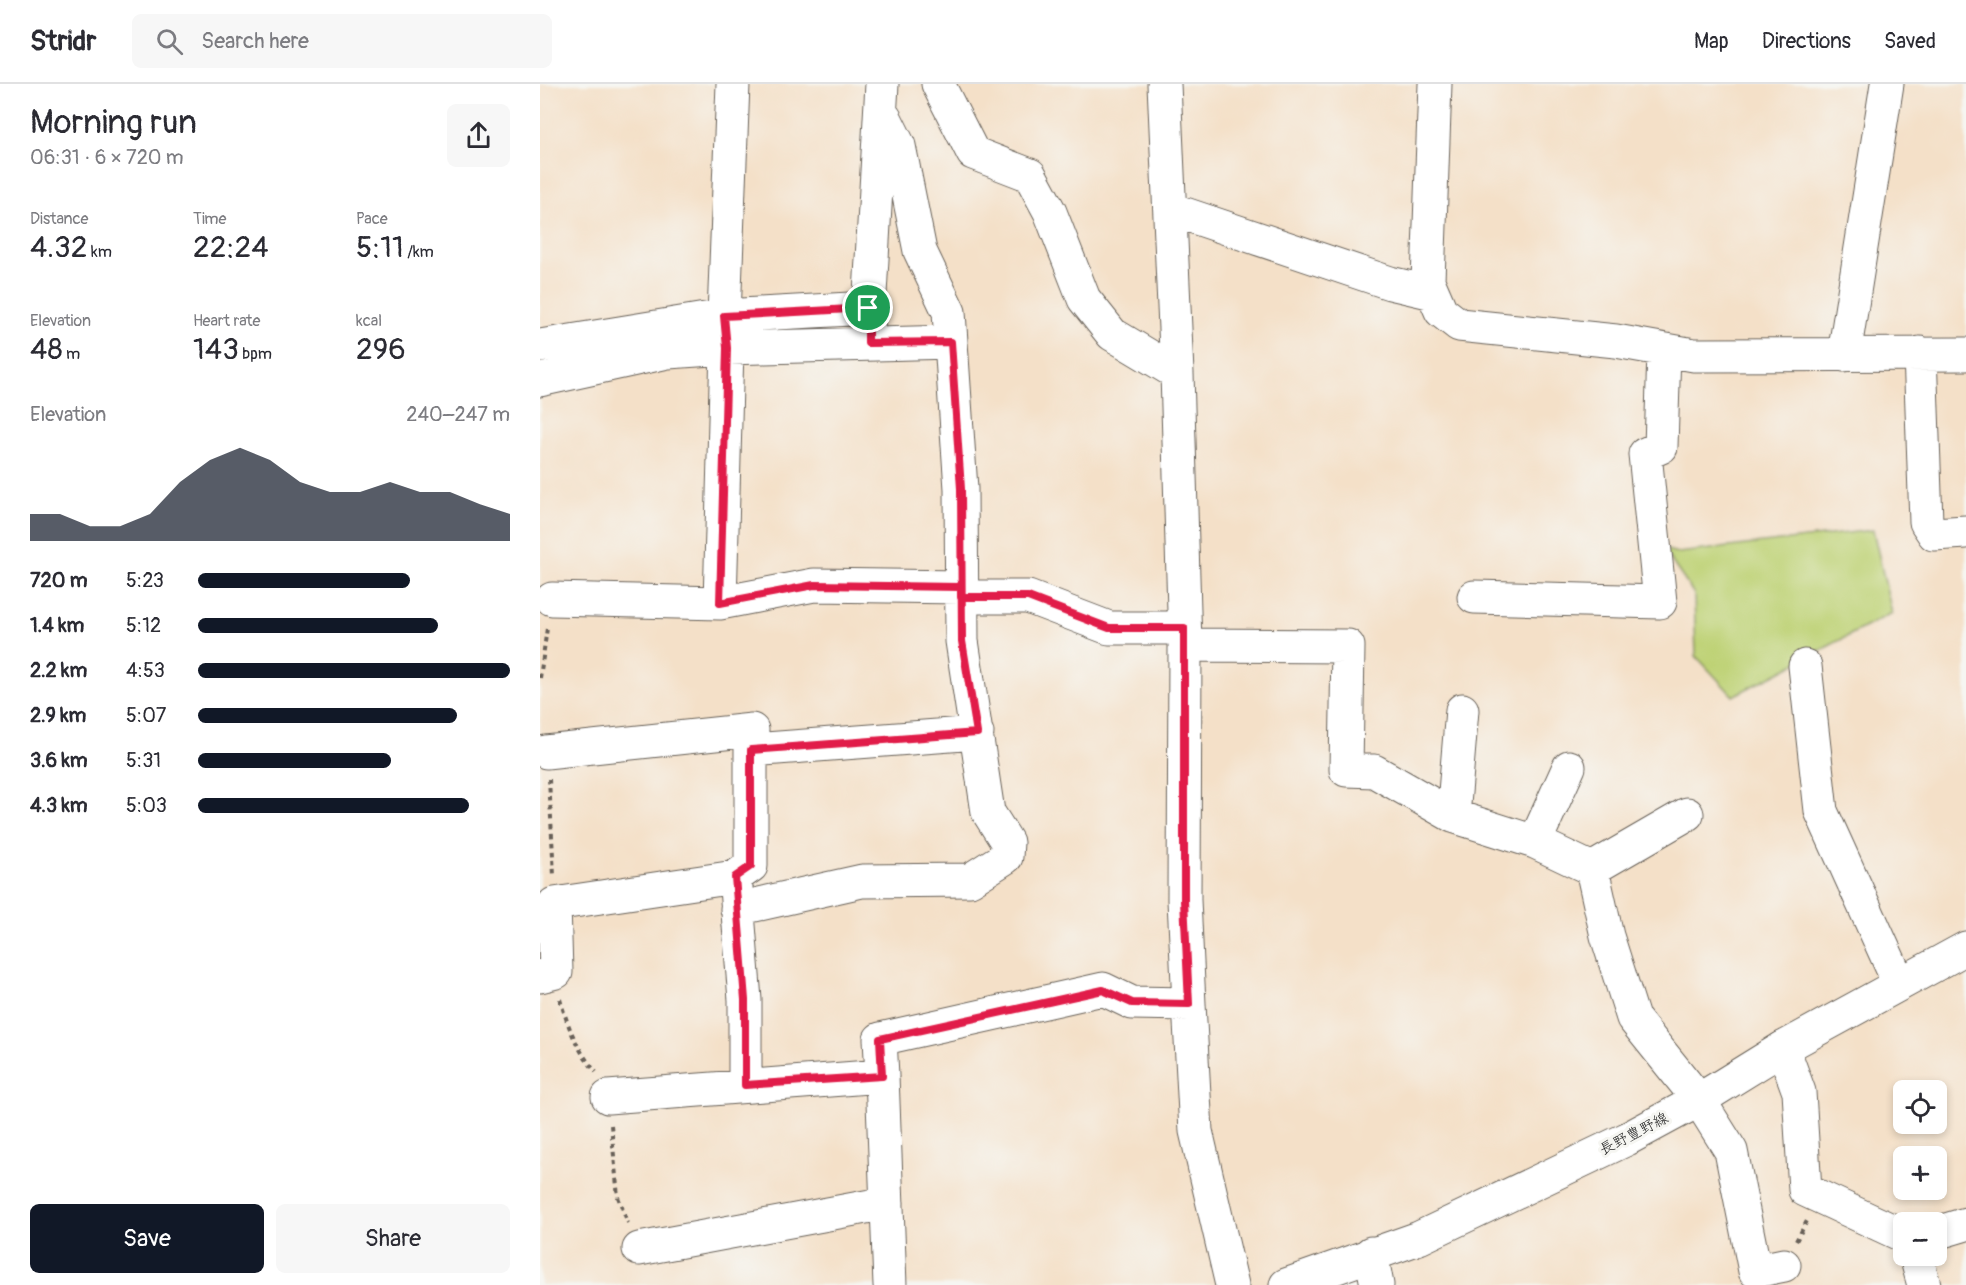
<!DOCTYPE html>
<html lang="en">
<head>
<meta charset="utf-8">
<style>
  :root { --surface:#fff; --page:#f7f7f7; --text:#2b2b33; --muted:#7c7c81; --line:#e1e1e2; --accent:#111827 }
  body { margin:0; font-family:Pangolin,"Klee One",sans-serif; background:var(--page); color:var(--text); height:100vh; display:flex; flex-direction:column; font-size:22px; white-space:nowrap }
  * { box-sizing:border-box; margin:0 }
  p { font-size:20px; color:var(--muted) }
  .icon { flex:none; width:33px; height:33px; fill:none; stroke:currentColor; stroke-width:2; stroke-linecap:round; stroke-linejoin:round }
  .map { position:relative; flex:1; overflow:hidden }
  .sheet { display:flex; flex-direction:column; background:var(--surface); width:540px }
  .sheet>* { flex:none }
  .controls { position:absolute; left:1353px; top:996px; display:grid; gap:12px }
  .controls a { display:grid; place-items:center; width:54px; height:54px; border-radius:9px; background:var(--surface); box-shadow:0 3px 9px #0003; font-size:30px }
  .pin { position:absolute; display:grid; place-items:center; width:51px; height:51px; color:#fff; margin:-26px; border:3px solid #fff; border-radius:50%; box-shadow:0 2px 6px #0007 }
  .round { display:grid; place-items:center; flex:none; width:63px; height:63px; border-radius:9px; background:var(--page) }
  .head { display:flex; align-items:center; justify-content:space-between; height:102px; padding:0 30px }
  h1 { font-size:33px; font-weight:600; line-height:45px }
  .figures { display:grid; grid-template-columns:repeat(3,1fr); gap:9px; height:102px; padding:6px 30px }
  .figures div { display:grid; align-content:center }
  .figures b { font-size:30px; font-weight:600 }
  .figures small { font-size:16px; font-weight:400 }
  .figures p { font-size:16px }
  .chart { height:168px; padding:12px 30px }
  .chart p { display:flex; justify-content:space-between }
  .chart svg { width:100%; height:108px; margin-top:6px; fill:var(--accent); opacity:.7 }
  .action { display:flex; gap:12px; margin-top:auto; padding:12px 30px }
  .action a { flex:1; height:69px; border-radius:9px; background:var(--accent); color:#fff; font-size:24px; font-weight:600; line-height:69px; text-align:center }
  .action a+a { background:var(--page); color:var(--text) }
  ul { padding:0 30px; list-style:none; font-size:20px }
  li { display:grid; grid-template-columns:96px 72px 1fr; align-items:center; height:45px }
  li i { height:15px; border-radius:8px; background:var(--accent) }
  header { display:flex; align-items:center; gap:36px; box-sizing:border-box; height:84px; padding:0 30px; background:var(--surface); border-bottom:2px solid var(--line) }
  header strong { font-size:28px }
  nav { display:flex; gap:33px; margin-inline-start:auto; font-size:21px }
  .search { width:420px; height:54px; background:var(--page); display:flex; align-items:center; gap:15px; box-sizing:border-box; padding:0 21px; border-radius:9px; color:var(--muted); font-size:22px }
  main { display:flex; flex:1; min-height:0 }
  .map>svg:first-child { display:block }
  .green { fill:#bed275; stroke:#6d7748; stroke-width:1.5 }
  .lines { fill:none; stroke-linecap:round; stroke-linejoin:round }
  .minor-casing { stroke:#686158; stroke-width:35 }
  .major-casing { stroke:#686158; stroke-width:35 }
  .path { stroke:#686158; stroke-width:4; stroke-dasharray:4.5 4.5; stroke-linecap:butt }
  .minor { stroke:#fff; stroke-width:33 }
  .major { stroke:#fff; stroke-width:33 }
  .route-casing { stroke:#fff; stroke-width:12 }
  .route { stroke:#e11d48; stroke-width:8 }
  .labels { text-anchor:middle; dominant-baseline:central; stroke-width:6; stroke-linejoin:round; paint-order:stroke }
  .street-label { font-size:15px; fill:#1c1c1c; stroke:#f6f6f2 }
</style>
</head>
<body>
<header>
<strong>Stridr</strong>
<div class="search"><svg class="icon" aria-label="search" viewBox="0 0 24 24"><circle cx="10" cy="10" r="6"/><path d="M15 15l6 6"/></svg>Search here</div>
<nav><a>Map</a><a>Directions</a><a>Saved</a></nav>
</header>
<main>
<section class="sheet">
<div class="head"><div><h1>Morning run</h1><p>06:31 · 6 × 720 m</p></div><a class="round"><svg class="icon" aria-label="share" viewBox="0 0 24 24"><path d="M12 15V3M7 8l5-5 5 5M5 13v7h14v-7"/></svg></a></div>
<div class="figures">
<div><p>Distance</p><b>4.32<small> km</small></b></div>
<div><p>Time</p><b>22:24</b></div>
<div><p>Pace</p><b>5:11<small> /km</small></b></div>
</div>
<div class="figures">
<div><p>Elevation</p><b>48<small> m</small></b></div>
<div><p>Heart rate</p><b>143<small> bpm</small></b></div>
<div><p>kcal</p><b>296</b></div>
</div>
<div class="chart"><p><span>Elevation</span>240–247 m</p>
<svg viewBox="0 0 160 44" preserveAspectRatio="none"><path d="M0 44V33L10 33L20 38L30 38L40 33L50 20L60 11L70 6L80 11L90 20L100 24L110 24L120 20L130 24L140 24L150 29L160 33V44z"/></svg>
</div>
<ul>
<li><b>720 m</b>5:23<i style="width:68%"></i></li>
<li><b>1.4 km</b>5:12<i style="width:77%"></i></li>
<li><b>2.2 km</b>4:53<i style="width:100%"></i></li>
<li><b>2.9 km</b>5:07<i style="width:83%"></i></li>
<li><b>3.6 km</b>5:31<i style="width:62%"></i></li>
<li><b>4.3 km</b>5:03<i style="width:87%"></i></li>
</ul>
<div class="action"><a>Save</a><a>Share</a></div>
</section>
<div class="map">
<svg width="1426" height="1201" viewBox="0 0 1426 1201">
  <rect width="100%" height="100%" fill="#f6f6f2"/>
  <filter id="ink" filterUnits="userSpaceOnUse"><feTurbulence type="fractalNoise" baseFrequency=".0167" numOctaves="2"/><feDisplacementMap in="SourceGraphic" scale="12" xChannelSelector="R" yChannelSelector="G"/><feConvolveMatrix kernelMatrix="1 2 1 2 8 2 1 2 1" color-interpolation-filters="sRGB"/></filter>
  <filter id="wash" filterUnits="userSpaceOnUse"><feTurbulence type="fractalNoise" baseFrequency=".008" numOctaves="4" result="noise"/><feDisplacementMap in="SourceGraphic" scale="24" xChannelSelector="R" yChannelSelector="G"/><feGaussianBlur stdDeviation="1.35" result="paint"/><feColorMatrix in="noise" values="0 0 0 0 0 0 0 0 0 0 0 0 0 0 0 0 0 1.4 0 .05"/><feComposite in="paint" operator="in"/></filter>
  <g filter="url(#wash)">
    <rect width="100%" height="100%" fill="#f4e0c8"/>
    <path class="green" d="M1333,446L1352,529L1193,612L1156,572L1154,510L1123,465L1138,469Z"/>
  </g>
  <g filter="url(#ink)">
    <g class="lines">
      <defs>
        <path id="minor" d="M398,0L433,69L490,91L510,128L544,215L572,250L637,289
          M624,0L637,289L645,561L644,816L649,920L656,1047L692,1201
          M895,0L888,197L901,227L919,241L1076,257L1154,271L1426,270
          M345,34L359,62L380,167L409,228L411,258
          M630,125L850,199L893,209
          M328,245L342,0
          M0,262L184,232L328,224
          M1380,269L1386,438L1394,450L1426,448
          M1304,271L1347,0
          M0,296L128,268L187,264L411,258L421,405L422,557L448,728L467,758L466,773L430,796L322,797L197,825
          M421,513H488L569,544H644
          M934,513L1120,518L1105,370L1121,363L1124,267
          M12,515L180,519L274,501L421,503
          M180,519L187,264L184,232L193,0
          M645,561L808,562L806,686L834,687L913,732L922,626
          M1265,582L1281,727L1359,899
          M6,668L212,646L211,666
          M913,732L995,758L1052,785L1147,730
          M995,758L1029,683
          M1052,785L1067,852L1093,934L1159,1016L1191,1067L1215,1187L1244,1181
          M196,804L205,916V1001
          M0,892L16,888L14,820L195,793L211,782V666L437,649
          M1243,964L1259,1008L1265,1106L1364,1152
          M342,992L350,1201
          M68,1013L342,992L340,955L563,905L592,919L649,920
          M1396,1149L1426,1140
          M99,1165L347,1119
          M831,1169L837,1201
          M1376,1172L1384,1201"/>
        <path id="major" d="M746,1201L879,1154L1087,1055L1159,1016L1243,964L1426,864"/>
      </defs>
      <use href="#minor" class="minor-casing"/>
      <use href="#major" class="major-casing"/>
      <path class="path" d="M0,594L7,544
        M9,695L14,792
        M20,915C28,943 37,966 56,988
        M71,1041L78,1113L88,1139
        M1256,1157L1267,1137"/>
      <use href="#minor" class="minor"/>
      <use href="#major" class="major"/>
    </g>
  </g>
  <g class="lines" filter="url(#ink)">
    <defs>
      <path id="route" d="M328,224V259L411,258L421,405L422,557L437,649L211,666V782L195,793L205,916V1001L342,992L340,955L563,906L592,919L649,920L644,816V544H569L488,513H421V503L274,501L180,519L187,264L184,232L328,224"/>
    </defs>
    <use href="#route" class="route-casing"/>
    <use href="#route" class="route"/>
  </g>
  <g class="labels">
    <g class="street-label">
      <text transform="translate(1094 1050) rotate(-27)">長野豊野線</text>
    </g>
  </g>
</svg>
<div class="controls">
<a><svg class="icon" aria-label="locate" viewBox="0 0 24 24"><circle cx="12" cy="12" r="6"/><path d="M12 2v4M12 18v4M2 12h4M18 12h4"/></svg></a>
<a>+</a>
<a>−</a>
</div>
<div class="pin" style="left:328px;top:224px;background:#1e9e55"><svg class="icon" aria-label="arrive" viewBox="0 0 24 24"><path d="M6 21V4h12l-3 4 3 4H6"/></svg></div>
</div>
</main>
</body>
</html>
